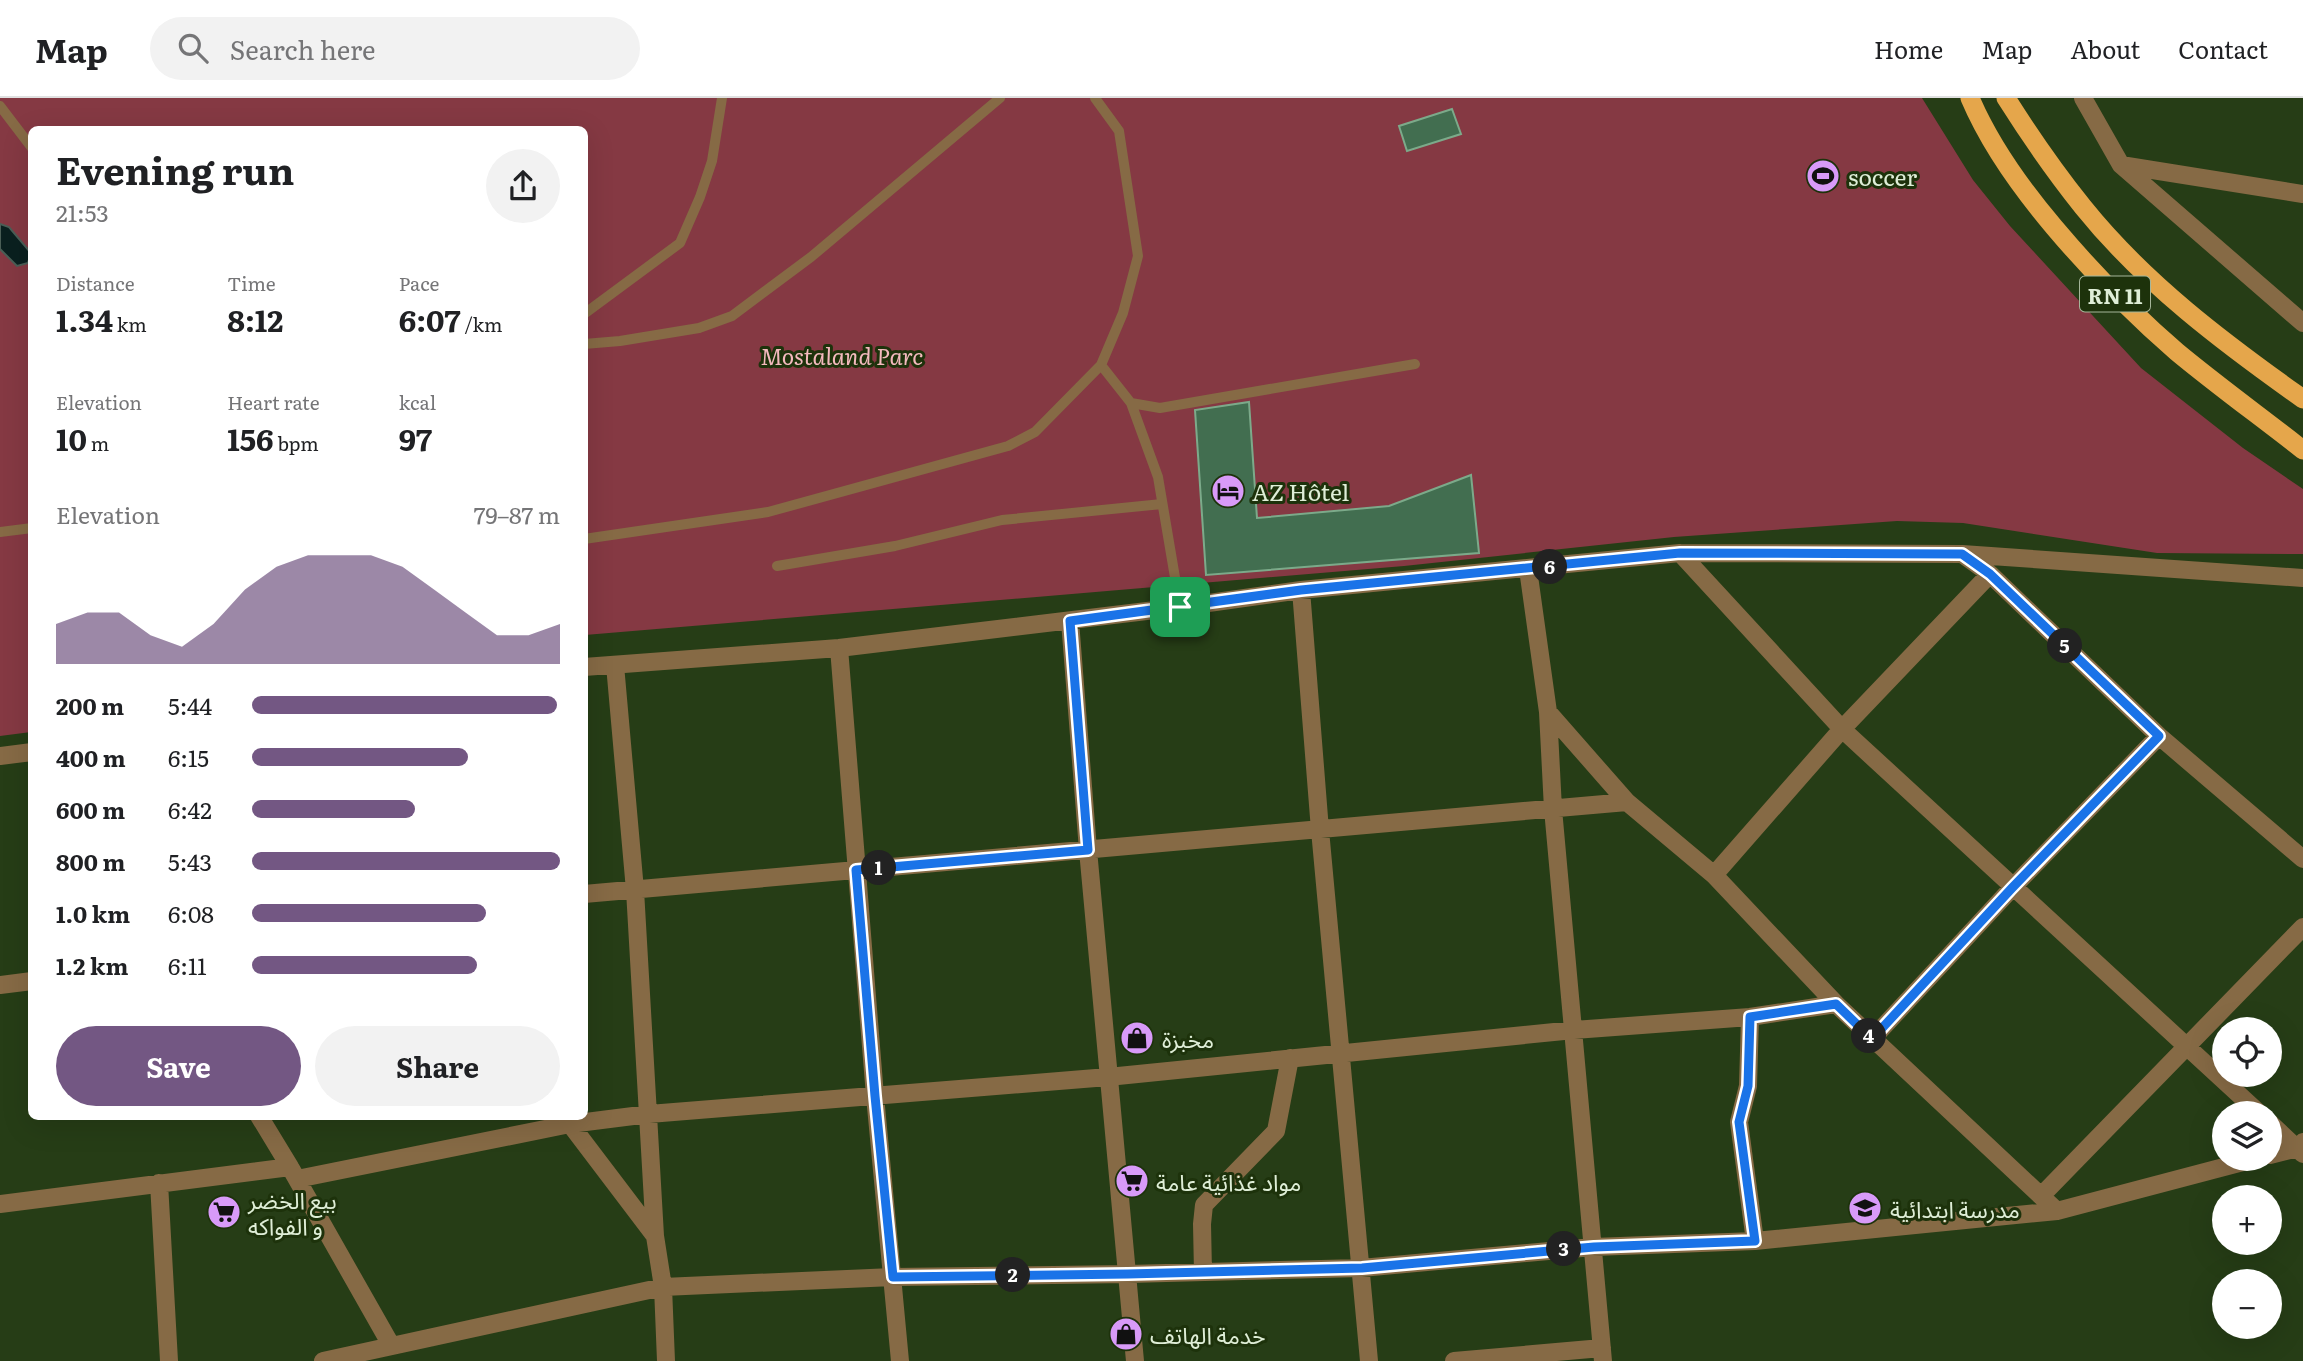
<!DOCTYPE html>
<html lang="en">
<head>
<meta charset="utf-8">
<style>
  :root { --surface:#fff; --page:#f2f2f2; --text:#202124; --muted:#757577; --line:#e0e0e0; --accent:#735783 }
  body { margin:0; font-family:Literata,"Noto Sans Arabic",serif; background:var(--page); color:var(--text); height:100vh; display:flex; flex-direction:column; font-size:26px; white-space:nowrap }
  * { box-sizing:border-box; margin:0 }
  p { font-size:23px; color:var(--muted) }
  .icon { flex:none; width:38px; height:38px; fill:none; stroke:currentColor; stroke-width:2; stroke-linecap:round; stroke-linejoin:round }
  .map { position:relative; flex:1; overflow:hidden }
  .details { position:absolute; left:28px; top:28px; width:560px; height:994px; display:flex; flex-direction:column; background:var(--surface); border-radius:10px; box-shadow:0 7px 28px #0002 }
  .details>* { flex:none }
  .fabs { position:absolute; left:2212px; top:919px; display:grid; gap:14px }
  .fabs a { display:grid; place-items:center; width:70px; height:70px; border-radius:50%; background:var(--surface); box-shadow:0 7px 28px #0002; font-size:35px }
  .pin { position:absolute; display:grid; place-items:center; width:60px; height:60px; color:#fff; margin:-30px; border-radius:14px; box-shadow:0 4px 10px #0006 }
  .km { position:absolute; width:35px; height:35px; margin:-18px; border-radius:50%; background:#222; color:#fff; font-size:19px; line-height:35px; text-align:center }
  .round { display:grid; place-items:center; flex:none; width:74px; height:74px; border-radius:37px; background:var(--page) }
  .summary { display:flex; align-items:center; justify-content:space-between; height:119px; padding:0 28px }
  h1 { font-size:38px; font-weight:700; line-height:52px }
  .metrics { display:grid; grid-template-columns:repeat(3,1fr); gap:10px; height:119px; padding:7px 28px }
  .metrics div { display:grid; align-content:center }
  .metrics b { font-size:30px; font-weight:700 }
  .metrics small { font-size:19px; font-weight:400 }
  .metrics p { font-size:19px }
  .chart { height:196px; padding:14px 28px }
  .chart p { display:flex; justify-content:space-between }
  .chart svg { width:100%; height:126px; margin-top:7px; fill:var(--accent); opacity:.7 }
  .primary-button { display:flex; gap:14px; margin-top:auto; padding:14px 28px }
  .primary-button a { flex:1; height:80px; border-radius:42px; background:var(--accent); color:#fff; font-size:28px; font-weight:700; line-height:80px; text-align:center }
  .primary-button a+a { background:var(--page); color:var(--text) }
  ul { padding:0 28px; list-style:none; font-size:23px }
  li { display:grid; grid-template-columns:112px 84px 1fr; align-items:center; height:52px }
  li i { height:18px; border-radius:9px; background:var(--accent) }
  header { display:flex; align-items:center; gap:42px; box-sizing:border-box; height:98px; padding:0 35px; background:var(--surface); border-bottom:2px solid var(--line) }
  header strong { font-size:33px }
  nav { display:flex; gap:38px; margin-inline-start:auto; font-size:24px }
  .search { width:490px; height:63px; background:var(--page); display:flex; align-items:center; gap:18px; box-sizing:border-box; padding:0 24px; border-radius:38px; color:var(--muted); font-size:26px }
  .map>svg:first-child { display:block }
  .green { fill:#853943 }
  .water { fill:#0a201f; stroke:#4a5e56; stroke-width:2 }
  .building { fill:#426e50; stroke:#7caa8a; stroke-width:2 }
  .lines { fill:none; stroke-linecap:round; stroke-linejoin:round }
  .service { stroke:#866a45; stroke-width:10 }
  .minor { stroke:#866a45; stroke-width:18 }
  .trunk { stroke:#e5a64b; stroke-width:19 }
  .route-casing { stroke:#fff; stroke-width:14 }
  .route { stroke:#1a73e8; stroke-width:9 }
  .labels { text-anchor:middle; dominant-baseline:central; stroke-width:6; stroke-linejoin:round; paint-order:stroke }
  .shield { fill:#1d320b; stroke:#a5b69a; stroke-width:2 }
  .shield-label { font-size:21px; font-weight:bold; fill:#dfeed7 }
  .poi-label { font-size:23px; fill:#dfeed7; stroke:#1d320b; text-anchor:start }
  .park-label { font-size:23px; font-style:italic; fill:#f4b9be; stroke:#1d320b }
</style>
</head>
<body>
<header>
<strong>Map</strong>
<div class="search"><svg class="icon" aria-label="search" viewBox="0 0 24 24"><circle cx="10" cy="10" r="6"/><path d="M15 15l6 6"/></svg>Search here</div>
<nav><a>Home</a><a>Map</a><a>About</a><a>Contact</a></nav>
</header>
<div class="map">
<svg width="2303" height="1263" viewBox="0 0 2303 1263">
  <rect width="100%" height="100%" fill="#263d16"/>
  <path class="green" d="M0,0H1922L1973,82L2010,128L2141,270L2243,350L2303,391V456L2157,455L1963,425L1897,423L1674,439L1404,468L585,537L584,32H32L31,634L0,638Z"/>
  <path class="water" d="M0,126L9,129L31,155L28,165L17,168L0,151Z"/>
  <path class="building" d="M1452,11L1461,36L1407,53L1399,28Z
    M1249,304L1257,420L1389,408L1471,377L1479,455L1206,477L1195,312Z"/>
  <g class="lines">
    <path class="service" d="M0,8L32,50
      M584,216L680,145L700,99L712,63L722,0
      M584,246L620,243L699,230L732,218L811,159L1000,0
      M1101,267L1131,305L1158,379L1180,509
      M1131,305L1160,310L1415,266
      M0,434L32,430
      M584,441L768,414L1008,348L1035,334L1101,267L1123,215L1138,158L1119,33L1095,0
      M777,468L895,448L1002,422L1162,406"/>
    <path class="minor" d="M2083,0L2121,67L2303,225
      M2121,67L2303,96
      M1680,455L1842,631L2259,1015
      M1962,456L2303,480
      M1528,471L1548,614L1553,711L1603,1263
      M1301,492L1320,732L1369,1263
      M1070,523L1088,752L1135,1263
      M839,550L875,998L900,1263
      M615,567L635,792L655,1138L663,1189L666,1263
      M584,569L839,550L1180,509L1301,492L1680,455L1962,456L1990,476L2159,638L2303,761
      M1548,614L1627,704L1714,777L1836,906L2057,1113
      M0,658L32,654
      M1714,777L1842,631L1990,476
      M584,796L1627,704
      M0,887L32,883
      M1750,919L1748,988L1739,1024L1755,1143
      M1872,941L2012,790L2159,638
      M259,1018L290,1069L391,1247
      M564,1018L655,1138
      M2270,1025L2303,1056
      M2270,1057L2298,1050L2303,1044
      M297,1081L570,1026L649,1016L1108,979L1574,932L1750,919L1836,906
      M159,1085L169,1263
      M2042,1097L2303,829
      M0,1106L290,1069
      M1203,1174L1202,1126L1204,1107L1276,1033L1290,960
      M323,1263L663,1189L893,1179L1128,1176L1361,1170L1593,1149L1755,1143L2057,1113L2258,1060
      M1454,1263L1602,1250"/>
    <path class="trunk" d="M1970,0C1990,47 2021,90 2054,129C2092,174 2133,216 2177,254C2218,288 2261,319 2303,352
      M2006,0C2030,38 2055,74 2083,109C2144,185 2224,245 2303,301"/>
  </g>
  <g class="lines">
    <defs>
      <path id="route" d="M1680,455L1962,456L1990,476L2159,638L2012,790L1872,941L1836,906L1750,919L1748,988L1739,1024L1755,1143L1594,1149L1362,1170L1128,1176L893,1179L875,998L856,772L1088,752L1070,523L1301,492Z"/>
    </defs>
    <use href="#route" class="route-casing"/>
    <use href="#route" class="route"/>
  </g>
  <defs>
    <symbol id="stadium-disc" viewBox="-11 -11 22 22"><circle r="9.5" fill="#d89af8" stroke="#1d320b"/><path d="M0-5a6.5 5 0 1 0 0 10a6.5 5 0 1 0 0-10ZM-3.5-1.8h7v3.6h-7Z" fill="#111"/></symbol>
    <symbol id="hotel-disc" viewBox="-11 -11 22 22"><circle r="9.5" fill="#d89af8" stroke="#1d320b"/><path d="M-6-4.5h1.5V1H6V5H4.5V3h-9V5H-6ZM-4 0a1.8 1.8 0 1 1 3.6 0ZM.5 0V-2.5h3Q6-2.5 6 0Z" fill="#111"/></symbol>
    <symbol id="shop-disc" viewBox="-11 -11 22 22"><circle r="9.5" fill="#d89af8" stroke="#1d320b"/><path d="M-5-2.5h2.3a2.7 3.5 0 0 1 5.4 0H5L5.5 6h-11ZM-1.5-2.5h3a1.5 2.3 0 0 0-3 0Z" fill="#111"/></symbol>
    <symbol id="supermarket-disc" viewBox="-11 -11 22 22"><circle r="9.5" fill="#d89af8" stroke="#1d320b"/><path d="M-6-5.5h2.5l.6 2H6L4.5 2H-2.5L-4.4-4H-6ZM-1.5 3.2a1.3 1.3 0 1 0 .1 0ZM3 3.2a1.3 1.3 0 1 0 .1 0Z" fill="#111"/></symbol>
    <symbol id="school-disc" viewBox="-11 -11 22 22"><circle r="9.5" fill="#d89af8" stroke="#1d320b"/><path d="M0-5L7-2L0 1L-7-2ZM-4 1L0 2.5L4 1V4Q0 6-4 4Z" fill="#111"/></symbol>
  </defs>
  <g fill-rule="evenodd">
    <use href="#stadium-disc" x="1804" y="59" width="38" height="38"/>
    <use href="#hotel-disc" x="1209" y="374" width="38" height="38"/>
    <use href="#shop-disc" x="1118" y="921" width="38" height="38"/>
    <use href="#supermarket-disc" x="1113" y="1064" width="38" height="38"/>
    <use href="#school-disc" x="1846" y="1091" width="38" height="38"/>
    <use href="#supermarket-disc" x="205" y="1095" width="38" height="38"/>
    <use href="#shop-disc" x="1107" y="1217" width="38" height="38"/>
  </g>
  <g class="labels">
    <rect class="shield" x="2080" y="178.5" width="70" height="35" rx="5"/>
    <g class="shield-label">
      <text x="2115" y="196">RN 11</text>
    </g>
    <g class="poi-label">
      <text x="1848" y="78">soccer</text>
      <text x="1252" y="393">AZ Hôtel</text>
      <text x="1162" y="940">مخبزة</text>
      <text x="1156" y="1083">مواد غذائية عامة</text>
      <text x="248" y="1101">بيع الخضر<tspan x="248" dy="26">و الفواكه</tspan></text>
      <text x="1890" y="1110">مدرسة ابتدائية</text>
      <text x="1150" y="1236">خدمة الهاتف</text>
    </g>
    <g class="park-label">
      <text x="842" y="257">Mostaland Parc</text>
    </g>
  </g>
</svg>
<div class="fabs">
<a><svg class="icon" aria-label="locate" viewBox="0 0 24 24"><circle cx="12" cy="12" r="6"/><path d="M12 2v4M12 18v4M2 12h4M18 12h4"/></svg></a>
<a><svg class="icon" aria-label="layers" viewBox="0 0 24 24"><path d="M12 4l9 5-9 5-9-5zM3 14l9 5 9-5"/></svg></a>
<a>+</a>
<a>−</a>
</div>
<div class="pin" style="left:1180px;top:509px;background:#1e9e55"><svg class="icon" aria-label="arrive" viewBox="0 0 24 24"><path d="M6 21V4h12l-3 4 3 4H6"/></svg></div>
<b class="km" style="left:879px;top:770px">1</b>
<b class="km" style="left:1013px;top:1177px">2</b>
<b class="km" style="left:1564px;top:1151px">3</b>
<b class="km" style="left:1869px;top:938px">4</b>
<b class="km" style="left:2065px;top:548px">5</b>
<b class="km" style="left:1550px;top:469px">6</b>
<section class="details">
<div class="summary"><div><h1>Evening run</h1><p>21:53</p></div><a class="round"><svg class="icon" aria-label="share" viewBox="0 0 24 24"><path d="M12 15V3M7 8l5-5 5 5M5 13v7h14v-7"/></svg></a></div>
<div class="metrics">
<div><p>Distance</p><b>1.34<small> km</small></b></div>
<div><p>Time</p><b>8:12</b></div>
<div><p>Pace</p><b>6:07<small> /km</small></b></div>
</div>
<div class="metrics">
<div><p>Elevation</p><b>10<small> m</small></b></div>
<div><p>Heart rate</p><b>156<small> bpm</small></b></div>
<div><p>kcal</p><b>97</b></div>
</div>
<div class="chart"><p><span>Elevation</span>79–87 m</p>
<svg viewBox="0 0 160 44" preserveAspectRatio="none"><path d="M0 44V30L10 26L20 26L30 34L40 38L50 30L60 18L70 10L80 6L90 6L100 6L110 10L120 18L130 26L140 34L150 34L160 30V44z"/></svg>
</div>
<ul>
<li><b>200 m</b>5:44<i style="width:99%"></i></li>
<li><b>400 m</b>6:15<i style="width:70%"></i></li>
<li><b>600 m</b>6:42<i style="width:53%"></i></li>
<li><b>800 m</b>5:43<i style="width:100%"></i></li>
<li><b>1.0 km</b>6:08<i style="width:76%"></i></li>
<li><b>1.2 km</b>6:11<i style="width:73%"></i></li>
</ul>
<div class="primary-button"><a>Save</a><a>Share</a></div>
</section>
</div>
</body>
</html>
